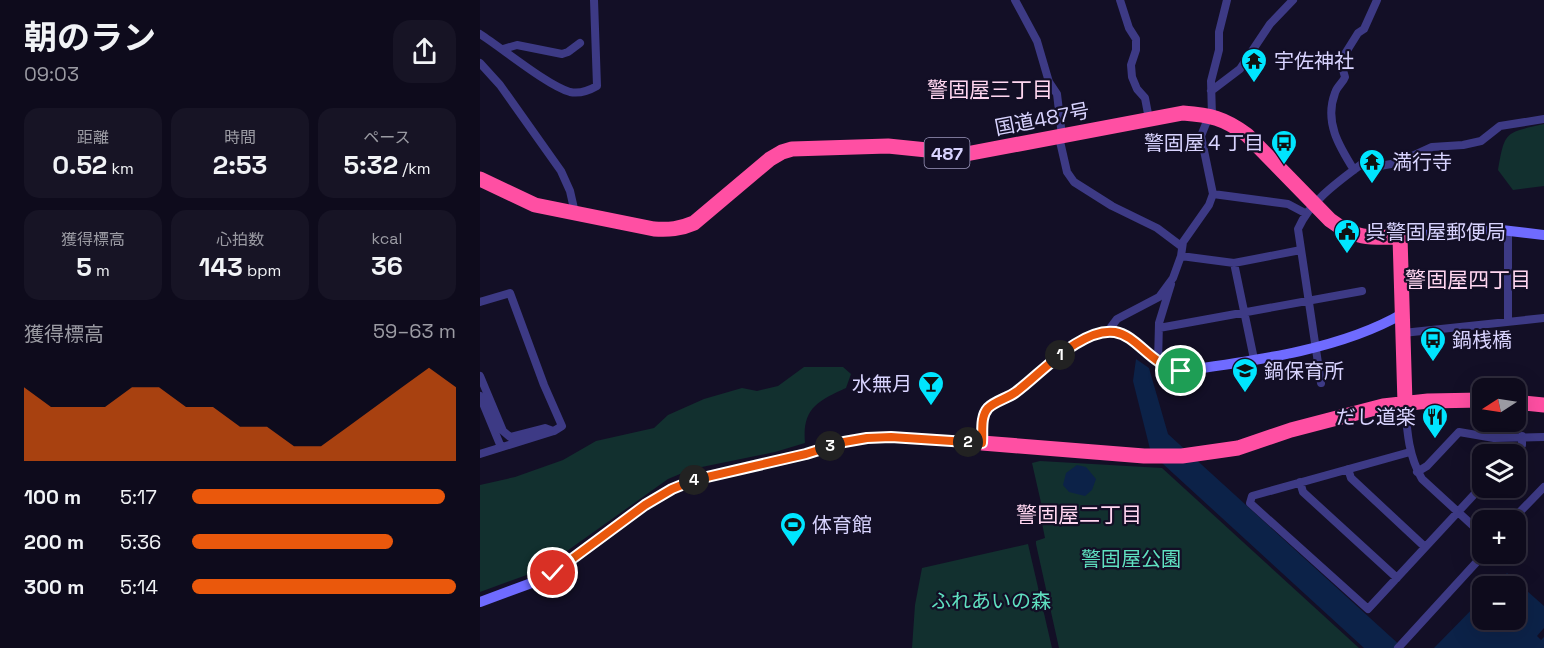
<!DOCTYPE html>
<html lang="ja">
<head>
<meta charset="utf-8">
<style>
  :root { --surface:#0e0b1c; --page:#171425; --text:#f1f3f6; --muted:#9b9ba3; --line:#2e2b3b; --accent:#ea580c }
  body { margin:0; font-family:"Space Grotesk","Noto Sans JP",sans-serif; background:var(--page); color:var(--text); height:100vh; display:flex; flex-direction:column; font-size:22px; white-space:nowrap }
  * { box-sizing:border-box; margin:0 }
  p { font-size:20px; color:var(--muted) }
  .icon { flex:none; width:33px; height:33px; fill:none; stroke:currentColor; stroke-width:2; stroke-linecap:round; stroke-linejoin:round }
  .map { position:relative; flex:1; overflow:hidden }
  .side { display:flex; flex-direction:column; background:var(--surface); width:480px }
  .side>* { flex:none }
  .needle { width:39px; rotate:258deg }
  .fabs { position:absolute; left:992px; top:378px; display:grid; gap:12px }
  .fabs a { display:grid; place-items:center; width:54px; height:54px; border-radius:12px; background:var(--surface); box-shadow:0 6px 24px #0002,0 0 0 2px var(--line); font-size:30px }
  .pin { position:absolute; display:grid; place-items:center; width:51px; height:51px; color:#fff; margin:-26px; border:3px solid #fff; border-radius:50%; box-shadow:0 2px 6px #0007 }
  .km { position:absolute; width:30px; height:30px; margin:-15px; border-radius:50%; background:#222; color:#fff; font-size:16px; line-height:30px; text-align:center }
  .round { display:grid; place-items:center; flex:none; width:63px; height:63px; border-radius:18px; background:var(--page) }
  .overview { display:flex; align-items:center; justify-content:space-between; height:102px; padding:0 24px }
  h1 { font-size:33px; font-weight:700; line-height:45px }
  .figures { display:grid; grid-template-columns:repeat(3,1fr); gap:9px; height:102px; padding:6px 24px }
  .figures div { display:grid; align-content:center; border-radius:15px; background:var(--page); text-align:center }
  .figures b { font-size:26px; font-weight:700 }
  .figures small { font-size:16px; font-weight:400 }
  .figures p { font-size:16px }
  .chart { height:168px; padding:12px 24px }
  .chart p { display:flex; justify-content:space-between }
  .chart svg { width:100%; height:108px; margin-top:6px; fill:var(--accent); opacity:.7 }
  ul { padding:0 24px; list-style:none; font-size:20px }
  li { display:grid; grid-template-columns:96px 72px 1fr; align-items:center; height:45px }
  li i { height:15px; border-radius:8px; background:var(--accent) }
  main { display:flex; flex:1; min-height:0 }
  .map>svg:first-child { display:block }
  .green { fill:#12302f }
  .water { fill:#0c2248 }
  .lines { fill:none; stroke-linecap:round; stroke-linejoin:round }
  .street { stroke:#3d3a85; stroke-width:8 }
  .secondary { stroke:#6f6bff; stroke-width:10 }
  .highway { stroke:#ff4fa3; stroke-width:15 }
  .route-casing { stroke:#fff; stroke-width:12 }
  .route { stroke:#ea580c; stroke-width:8 }
  .labels { text-anchor:middle; dominant-baseline:central; stroke-width:4.5; stroke-linejoin:round; paint-order:stroke }
  .shield { fill:#130f26; stroke:#9e99be; stroke-width:1.5 }
  .shield-label { font-size:18px; font-weight:bold; fill:#d9d4ff }
  .poi-label { font-size:20px; fill:#d9d4ff; stroke:#130f26; text-anchor:start }
  .street-label { font-size:20px; fill:#d9d4ff; stroke:#130f26 }
  .park-label { font-size:20px; fill:#5fe0c0; stroke:#130f26 }
  .neighbourhood-label { font-size:21px; fill:#ffd6f0; stroke:#130f26 }
</style>
</head>
<body>
<main>
<section class="side">
<div class="overview"><div><h1>朝のラン</h1><p>09:03</p></div><a class="round"><svg class="icon" aria-label="share" viewBox="0 0 24 24"><path d="M12 15V3M7 8l5-5 5 5M5 13v7h14v-7"/></svg></a></div>
<div class="figures">
<div><p>距離</p><b>0.52<small> km</small></b></div>
<div><p>時間</p><b>2:53</b></div>
<div><p>ペース</p><b>5:32<small> /km</small></b></div>
</div>
<div class="figures">
<div><p>獲得標高</p><b>5<small> m</small></b></div>
<div><p>心拍数</p><b>143<small> bpm</small></b></div>
<div><p>kcal</p><b>36</b></div>
</div>
<div class="chart"><p><span>獲得標高</span>59–63 m</p>
<svg viewBox="0 0 160 44" preserveAspectRatio="none"><path d="M0 44V14L10 22L20 22L30 22L40 14L50 14L60 22L70 22L80 30L90 30L100 38L110 38L120 30L130 22L140 14L150 6L160 14V44z"/></svg>
</div>
<ul>
<li><b>100 m</b>5:17<i style="width:96%"></i></li>
<li><b>200 m</b>5:36<i style="width:76%"></i></li>
<li><b>300 m</b>5:14<i style="width:100%"></i></li>
</ul>
</section>
<div class="map">
<svg width="1064" height="648" viewBox="0 0 1064 648">
  <rect width="100%" height="100%" fill="#130f26"/>
  <path class="green" d="M1064,124V186L1033,190L1018,170C1025,130 1025,133 1064,124Z
    M324,367H363L371,374L366,388C337,401 322,409 325,443L295,452L212,469L188,479L73,561L55,572L0,592V485L35,477L83,460L116,441L174,428L188,415L224,399L262,388L277,391L298,386Z
    M560,461L682,468L879,648H579L556,544V541L565,538L559,508L562,507L552,463Z
    M548,544L572,648H432L435,605L442,568Z"/>
  <path class="water" d="M656,359L669,368L688,434L923,648H884L671,453L653,381Z
    M597,465L606,467L616,479L612,490L605,496L589,492L583,485L586,473Z
    M1027,573L1064,606V628L1057,636L1061,640L1064,637V648H954L1002,599V620H1035V586H1015Z"/>
  <g class="lines">
    <path class="street" d="M535,0L557,41L569,82L577,94L582,136
      M640,0L649,28L656,39V50L651,65L652,77L657,89L665,98L669,119
      M0,34C22,48 68,86 90,92C99,94 110,90 117,86L114,0
      M23,49L37,45L82,54L88,52L100,43
      M0,63L20,85L81,171L90,191L95,213
      M731,91L760,69L790,24L813,0
      M732,116L731,81L739,50V32L747,0
      M579,137L587,172L594,182L632,206L677,228L701,246
      M874,170C859,146 844,122 855,93C857,86 863,83 865,77L861,63L863,57L878,33L884,29L897,0
      M733,194L808,204L825,213
      M1028,230V321
      M701,256L754,263L821,250
      M754,263L774,359
      M0,302L30,293L64,385L82,426L74,431L0,454
      M679,328L882,291
      M628,331L637,319L679,297L693,278L701,256L703,242L729,205L733,194L721,136L729,116
      M923,333L1064,318
      M678,362L679,323L691,284
      M0,376L23,431L30,437L65,428L73,431
      M841,383L818,229C830,201 859,181 883,163L894,167L917,163L952,147L983,145L1001,141L1020,126L1064,119
      M0,396L21,447
      M925,403C927,430 928,455 942,479L1002,534
      M930,452L772,496L770,503L888,609L1002,486
      M1032,454L1042,445V436
      M868,469L871,478L945,547
      M937,472L947,466L979,432L1014,438L1064,437
      M820,482L823,492L917,578
      M1032,520L1064,487
      M918,648L1004,554"/>
    <path class="secondary" d="M920,237L1013,229L1064,235
      M0,602L57,581L73,573L165,505L192,489L214,480L325,454L364,442L387,438L411,437L502,443C503,432 500,417 508,408C515,401 528,398 536,392C561,374 601,327 635,332C658,336 670,365 701,371C772,361 860,350 922,314"/>
    <path class="highway" d="M0,179L55,205L174,229C189,230 200,229 214,223L290,159L302,152L312,149L408,146L486,154L703,113C730,115 744,118 767,135L850,220C875,239 890,238 920,237L925,403
      M1035,402L1064,405
      M502,443L664,456H702L758,448L811,430L903,406L948,401L1002,400"/>
  </g>
  <g class="lines">
    <defs>
      <path id="route" d="M73,573L165,505L192,489L214,480L326,454L364,442L387,438L411,437L502,443C503,432 500,417 508,408C515,401 528,398 536,392C561,374 601,327 635,332C658,336 670,365 701,371"/>
    </defs>
    <use href="#route" class="route-casing"/>
    <use href="#route" class="route"/>
  </g>
  <defs>
    <symbol id="temple-pin" viewBox="-11 -11 22 30"><path d="M0 17L-7.5 6A9.5 9.5 0 1 1 7.5 6Z" fill="#00e5ff" stroke="#130f26"/><path d="M0-6L5-2H3V0L6.5 2.5H4V6H1.5V3h-3V6H-4V2.5H-6.5L-3 0V-2H-5Z" fill="#111"/></symbol>
    <symbol id="bus-pin" viewBox="-11 -11 22 30"><path d="M0 17L-7.5 6A9.5 9.5 0 1 1 7.5 6Z" fill="#00e5ff" stroke="#130f26"/><path d="M-5-6H5V4H4V6H2V4H-2V6H-4V4H-5ZM-3.5-4V0h7V-4ZM-3.5 1.2v1.5H-2V1.2ZM2 1.2v1.5H3.5V1.2Z" fill="#111"/></symbol>
    <symbol id="civic-pin" viewBox="-11 -11 22 30"><path d="M0 17L-7.5 6A9.5 9.5 0 1 1 7.5 6Z" fill="#00e5ff" stroke="#130f26"/><path d="M-.6-6.5H3V-4.5H.6V-3L4-1V1h2V6H-6V1h2V-1L-.6-3ZM-1.2 2.5V6h2.4V2.5Z" fill="#111"/></symbol>
    <symbol id="school-pin" viewBox="-11 -11 22 30"><path d="M0 17L-7.5 6A9.5 9.5 0 1 1 7.5 6Z" fill="#00e5ff" stroke="#130f26"/><path d="M0-5L7-2L0 1L-7-2ZM-4 1L0 2.5L4 1V4Q0 6-4 4Z" fill="#111"/></symbol>
    <symbol id="bar-pin" viewBox="-11 -11 22 30"><path d="M0 17L-7.5 6A9.5 9.5 0 1 1 7.5 6Z" fill="#00e5ff" stroke="#130f26"/><path d="M-6-5H6L.8 .8V4.5H3.5V6h-7V4.5H-.8V.8Z" fill="#111"/></symbol>
    <symbol id="restaurant-pin" viewBox="-11 -11 22 30"><path d="M0 17L-7.5 6A9.5 9.5 0 1 1 7.5 6Z" fill="#00e5ff" stroke="#130f26"/><path d="M-5-6h1v4h1v-4h1v4h1v-4h1v5L-1.5 .5V6h-2V.5L-5-1ZM5-6V6H3V1.5H1.5Q1.5-4 5-6Z" fill="#111"/></symbol>
    <symbol id="stadium-pin" viewBox="-11 -11 22 30"><path d="M0 17L-7.5 6A9.5 9.5 0 1 1 7.5 6Z" fill="#00e5ff" stroke="#130f26"/><path d="M0-5a6.5 5 0 1 0 0 10a6.5 5 0 1 0 0-10ZM-3.5-1.8h7v3.6h-7Z" fill="#111"/></symbol>
  </defs>
  <g fill-rule="evenodd">
    <use href="#temple-pin" x="759" y="46" width="30" height="40"/>
    <use href="#bus-pin" x="789" y="128" width="30" height="40"/>
    <use href="#temple-pin" x="877" y="147" width="30" height="40"/>
    <use href="#civic-pin" x="852" y="217" width="30" height="40"/>
    <use href="#bus-pin" x="938" y="325" width="30" height="40"/>
    <use href="#school-pin" x="750" y="356" width="30" height="40"/>
    <use href="#bar-pin" x="436" y="369" width="30" height="40"/>
    <use href="#restaurant-pin" x="940" y="402" width="30" height="40"/>
    <use href="#stadium-pin" x="298" y="510" width="30" height="40"/>
  </g>
  <g class="labels">
    <rect class="shield" x="444.5" y="138" width="45" height="30" rx="4.5"/>
    <g class="shield-label">
      <text x="467" y="153">487</text>
    </g>
    <g class="poi-label">
      <text x="794" y="61">宇佐神社</text>
      <text x="784" y="143" text-anchor="end">警固屋４丁目</text>
      <text x="912" y="162">満行寺</text>
      <text x="886" y="232">呉警固屋郵便局</text>
      <text x="972" y="340">鍋桟橋</text>
      <text x="784" y="371">鍋保育所</text>
      <text x="432" y="384" text-anchor="end">水無月</text>
      <text x="936" y="417" text-anchor="end">だし道楽</text>
      <text x="332" y="525">体育館</text>
    </g>
    <g class="street-label">
      <text transform="translate(562 119) rotate(-11)">国道487号</text>
    </g>
    <g class="park-label">
      <text x="651" y="559">警固屋公園</text>
      <text x="511" y="601">ふれあいの森</text>
    </g>
    <g class="neighbourhood-label">
      <text x="510" y="89">警固屋三丁目</text>
      <text x="988" y="279">警固屋四丁目</text>
      <text x="599" y="514">警固屋二丁目</text>
    </g>
  </g>
</svg>
<div class="fabs">
<a><svg class="needle" viewBox="-14 -14 28 28"><path d="M0-13l5 13h-10z" fill="#e53935"/><path d="M0 13l5-13h-10z" fill="#9b9ba3"/></svg></a>
<a><svg class="icon" aria-label="layers" viewBox="0 0 24 24"><path d="M12 4l9 5-9 5-9-5zM3 14l9 5 9-5"/></svg></a>
<a>+</a>
<a>−</a>
</div>
<div class="pin" style="left:701px;top:371px;background:#1e9e55"><svg class="icon" aria-label="arrive" viewBox="0 0 24 24"><path d="M6 21V4h12l-3 4 3 4H6"/></svg></div>
<div class="pin" style="left:73px;top:573px;background:#d93025"><svg class="icon" aria-label="check" viewBox="0 0 24 24"><path d="M5 12l5 5 9-10"/></svg></div>
<b class="km" style="left:580px;top:355px">1</b>
<b class="km" style="left:488px;top:442px">2</b>
<b class="km" style="left:350px;top:446px">3</b>
<b class="km" style="left:214px;top:480px">4</b>
</div>
</main>
</body>
</html>
